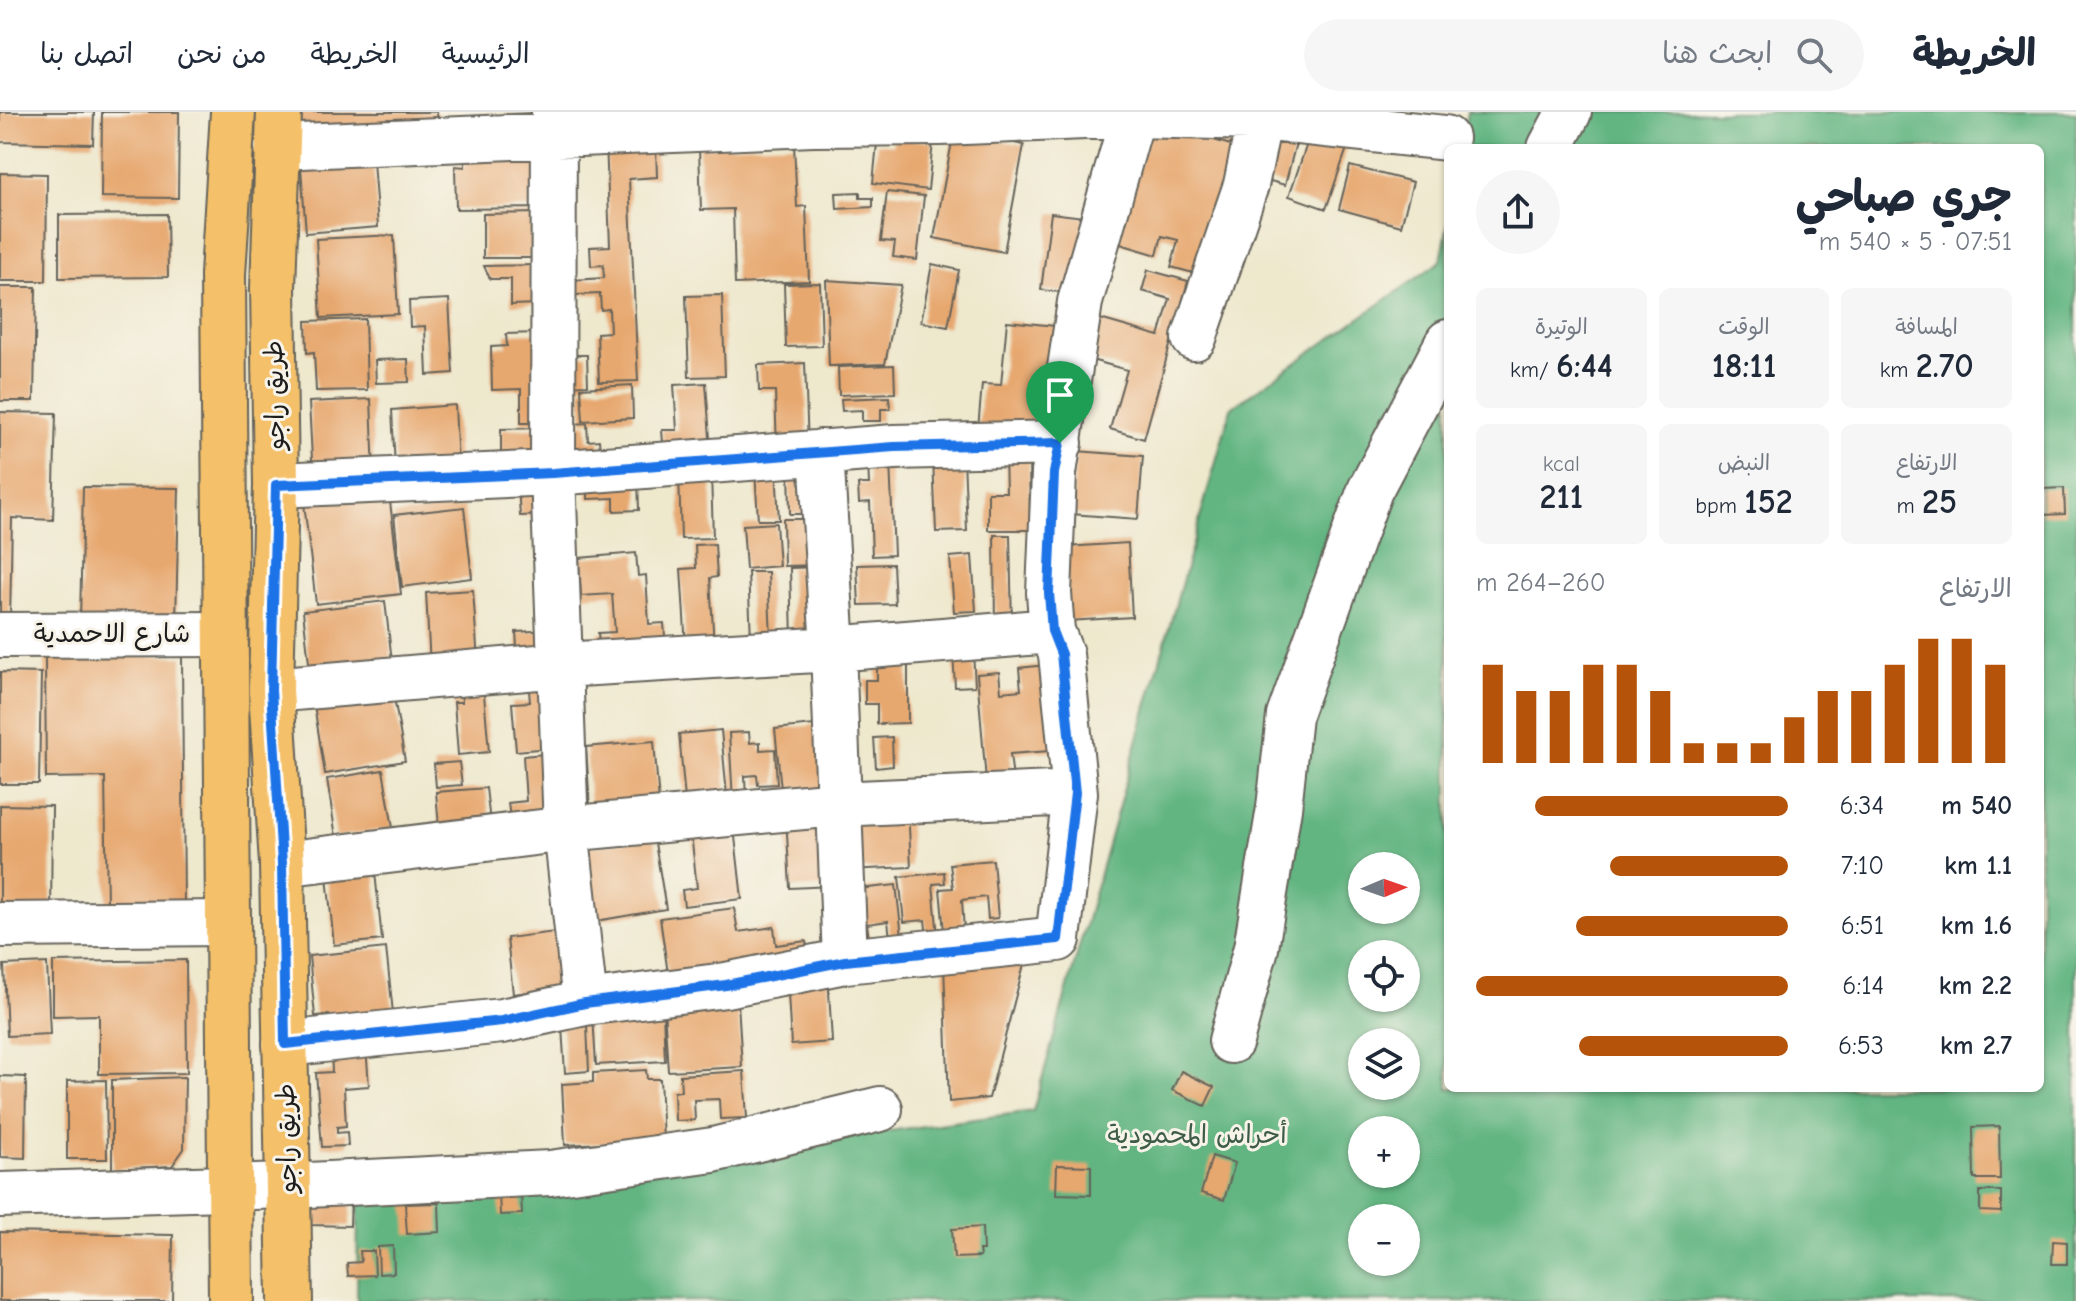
<!DOCTYPE html>
<html lang="ar">
<head>
<meta charset="utf-8">
<style>
  :root { --surface:#fff; --page:#f6f6f7; --text:#1f2937; --muted:#747a83; --line:#e0e1e3; --accent:#b45309 }
  body { margin:0; font-family:"Comic Neue","Playpen Sans Arabic",sans-serif; background:var(--page); color:var(--text); direction:rtl; height:100vh; display:flex; flex-direction:column; font-size:30px; white-space:nowrap }
  * { box-sizing:border-box; margin:0 }
  p { font-size:26px; color:var(--muted) }
  .icon { flex:none; width:44px; height:44px; fill:none; stroke:currentColor; stroke-width:2; stroke-linecap:round; stroke-linejoin:round }
  .map { position:relative; flex:1; overflow:hidden; direction:ltr }
  .sheet { position:absolute; left:1444px; top:32px; width:600px; height:948px; display:flex; flex-direction:column; background:var(--surface); border-radius:12px; box-shadow:0 2px 6px #0004; direction:rtl }
  .sheet>* { flex:none }
  .needle { width:52px; rotate:88deg }
  .tools { position:absolute; left:1348px; top:740px; display:grid; gap:16px }
  .tools a { display:grid; place-items:center; width:72px; height:72px; border-radius:50%; background:var(--surface); box-shadow:0 2px 6px #0004; font-size:40px }
  .pin { position:absolute; display:grid; place-items:center; width:68px; height:68px; color:#fff; margin:-82px -34px; border-radius:50% 50% 50% 0; rotate:-45deg; box-shadow:0 0 8px #0007 }
  .pin .icon { rotate:45deg }
  .round { display:grid; place-items:center; flex:none; width:84px; height:84px; border-radius:42px; background:var(--page) }
  .head { display:flex; align-items:center; justify-content:space-between; height:136px; padding:0 32px }
  h1 { font-size:44px; font-weight:700; line-height:60px }
  .stats { display:grid; grid-template-columns:repeat(3,1fr); gap:12px; height:136px; padding:8px 32px }
  .stats div { display:grid; align-content:center; border-radius:12px; background:var(--page); text-align:center }
  .stats b { font-size:34px; font-weight:700 }
  .stats small { font-size:22px; font-weight:400 }
  .stats p { font-size:22px }
  .chart { height:224px; padding:16px 32px }
  .chart p { display:flex; justify-content:space-between }
  .chart svg { width:100%; height:144px; margin-top:8px; stroke:var(--accent); stroke-width:6 }
  ul { padding:0 32px; list-style:none; font-size:26px }
  li { display:grid; grid-template-columns:128px 96px 1fr; align-items:center; height:60px }
  li i { height:20px; border-radius:10px; background:var(--accent) }
  header { display:flex; align-items:center; gap:48px; box-sizing:border-box; height:112px; padding:0 40px; background:var(--surface); border-bottom:2px solid var(--line) }
  header strong { font-size:38px }
  nav { display:flex; gap:44px; margin-inline-start:auto; font-size:28px }
  .search { width:560px; height:72px; background:var(--page); display:flex; align-items:center; gap:20px; box-sizing:border-box; padding:0 28px; border-radius:44px; color:var(--muted); font-size:30px }
  .map>svg:first-child { display:block }
  .forest { fill:#62b581; stroke:#3f684e; stroke-width:2; fill-rule:evenodd }
  .building { fill:#e7a870 }
  .lines { fill:none; stroke-linecap:round; stroke-linejoin:round }
  .minor-casing { stroke:#66635a; stroke-width:48 }
  .major-casing { stroke:#66635a; stroke-width:48 }
  .minor { stroke:#fff; stroke-width:44 }
  .major { stroke:#f4c16b; stroke-width:44 }
  .route-casing { stroke:#fff; stroke-width:16 }
  .route { stroke:#1a73e8; stroke-width:10 }
  .labels { text-anchor:middle; dominant-baseline:central; stroke-width:6; stroke-linejoin:round; paint-order:stroke }
  .street-label { font-size:26px; fill:#1c1c1c; stroke:#f7f3e8 }
  .park-label { font-size:26px; fill:#3d5c48; stroke:#f7f3e8 }
</style>
</head>
<body>
<header>
<strong>الخريطة</strong>
<div class="search"><svg class="icon" aria-label="search" viewBox="0 0 24 24"><circle cx="10" cy="10" r="6"/><path d="M15 15l6 6"/></svg>ابحث هنا</div>
<nav><a>الرئيسية</a><a>الخريطة</a><a>من نحن</a><a>اتصل بنا</a></nav>
</header>
<div class="map">
<svg width="2076" height="1189" viewBox="0 0 2076 1189">
  <rect width="100%" height="100%" fill="#f7f3e8"/>
  <filter id="ink" filterUnits="userSpaceOnUse"><feTurbulence type="fractalNoise" baseFrequency=".0125" numOctaves="2"/><feDisplacementMap in="SourceGraphic" scale="16" xChannelSelector="R" yChannelSelector="G"/><feConvolveMatrix kernelMatrix="1 2 1 2 8 2 1 2 1" color-interpolation-filters="sRGB"/></filter>
  <filter id="wash" filterUnits="userSpaceOnUse"><feTurbulence type="fractalNoise" baseFrequency=".006" numOctaves="4" result="noise"/><feDisplacementMap in="SourceGraphic" scale="32" xChannelSelector="R" yChannelSelector="G"/><feGaussianBlur stdDeviation="1.8" result="paint"/><feColorMatrix in="noise" values="0 0 0 0 0 0 0 0 0 0 0 0 0 0 0 0 0 1.4 0 .05"/><feComposite in="paint" operator="in"/></filter>
  <g filter="url(#wash)">
    <rect width="100%" height="100%" fill="#eee8cd"/>
    <path class="forest" d="M1467,0H2076V1189H357L358,1092L1033,999L1231,296L1441,149L1448,112V976H2040V36H1461ZM1362,754H1406V798H1362ZM1362,842H1406V886H1362ZM1362,930H1406V974H1362ZM1362,1018H1406V1062H1362ZM1362,1106H1406V1150H1362Z"/>
    <g id="blocks">
      <path class="building" d="M0,0H94L93,32L0,30Z
        M102,0H179L178,86L101,85Z
        M293,0H437L438,18L294,26Z
        M1153,10L1234,34L1197,162L1171,155L1178,128L1162,124L1157,143L1117,131Z
        M954,19L1024,33L1004,140L934,126Z
        M1271,20L1297,27L1285,73L1259,66Z
        M1310,23L1347,36L1326,97L1289,84Z
        M894,26L933,30L928,78L873,71L877,31L893,33Z
        M606,29L656,36L657,65L629,67L638,269L599,270L597,221L610,220L609,197L601,198L600,182L575,183L574,168L604,166L603,153L591,154L590,135L610,134Z
        M794,32L797,95L806,94L809,169L735,172L733,97L701,98L699,35Z
        M542,34L543,96L456,97L455,54L465,55L464,35Z
        M373,49L378,115L306,121L301,55Z
        M1350,54L1413,70L1401,114L1339,97Z
        M0,61L47,62L46,169H0Z
        M860,80V86H873V95L837,97L836,81Z
        M887,80L924,84L917,148L893,145L895,130L881,129Z
        M539,101V146H483V102Z
        M1051,101L1084,105L1075,182L1041,178Z
        M167,102L168,165L59,166V103Z
        M394,123L398,202L321,206L316,127Z
        M932,152L959,158L948,215L921,210Z
        M536,153L537,192L511,193V167H490L484,154Z
        M1148,158L1188,169L1144,327L1110,317L1127,258L1088,247L1100,207L1159,224L1170,187L1142,179Z
        M826,168L901,173L885,252L829,254Z
        M820,171L822,234L786,235L784,172Z
        M0,175H36L34,289H0Z
        M722,183L725,264L689,265L686,184Z
        M449,187L453,261L427,263L425,214L410,215L409,189Z
        M365,207L367,278L316,279L314,240L307,241L306,209Z
        M1007,209L1065,215L1056,324L978,317L982,272L1001,273Z
        M536,221L545,311H521V277L492,278L491,235L507,234L506,222Z
        M559,243H587L588,273L560,274Z
        M408,247L409,270L376,271L375,248Z
        M805,251L808,336L777,337L775,279H759L758,253Z
        M894,253L895,281L839,283L838,255Z
        M706,271L711,340L664,343L662,318H677L674,273Z
        M632,273L633,306L583,309L581,276Z
        M889,285L890,297H881V309H862V298L842,299L841,287Z
        M371,287L374,363L313,366L309,290Z
        M455,293L458,353L395,356L392,298Z
        M0,300L56,301L53,408L12,406L10,511H0Z
        M587,311L588,329L599,328L601,350L560,353L557,313Z
        M544,316V353H501V317Z
        M1076,339L1143,344L1138,407L1071,402Z
        M1005,342H1029L1030,418H988V380H1006Z
        M964,346L967,419L936,420L933,347Z
        M890,349L894,443L872,444L870,390L859,391L858,372H869L868,350Z
        M815,352L808,402H790L789,353Z
        M776,357L779,408H758L755,358Z
        M711,360L713,426L681,427L679,361Z
        M638,366L639,398L614,399V386L588,387V368Z
        M544,372L546,403L520,404L518,374Z
        M83,375L179,376L176,511L80,509Z
        M2064,376L2065,402L2042,403L2041,377Z
        M389,381L401,482L316,492L304,391Z
        M464,395L472,466L402,475L394,403Z
        M783,407H804L820,453L784,454Z
        M776,411L779,454L746,457L743,413Z
        M994,423H1010L1012,516L995,517Z
        M1128,431L1132,505L1068,509L1065,435Z
        M715,432L717,465L710,466L714,534L686,536L681,457L696,456L695,433Z
        M636,441L638,464L646,463L649,512L664,511L666,538L600,543L598,521L615,520L612,482L581,484L579,446Z
        M972,443L976,499L954,500L950,445Z
        M893,452L895,492L859,493L857,453Z
        M816,455L819,525L792,526L790,456Z
        M748,460H768L771,526H751Z
        M473,478L478,550L430,554L426,481Z
        M385,489L393,558L311,568L303,499Z
        M551,518L552,546L518,549L516,520Z
        M877,538H908V611L877,612V592H865V568H877Z
        M973,539L975,574L955,575L953,540Z
        M45,544H182L184,793H107L105,665L46,666Z
        M1055,552L1063,638L1010,642L1013,667L986,669L977,562L999,560L1001,580L1021,578L1019,556Z
        M0,560L41,561L39,672H0Z
        M554,563L560,635L516,639L512,591L530,590L528,566Z
        M483,571L489,640L458,643L454,590H462L460,572Z
        M393,579L405,649L325,662L314,593Z
        M824,612L831,682L782,687L775,617Z
        M721,618L728,695L686,698L679,622Z
        M749,620L750,631L760,630V638L775,637L777,672L758,673L757,663L745,664L746,687L733,688L729,621Z
        M892,625L893,654L876,656L874,626Z
        M654,629L660,703L591,709L586,635Z
        M555,641L561,708L510,706L508,691L526,689L523,644Z
        M459,650L462,673L436,675L434,652Z
        M383,658L393,716L336,725L327,667Z
        M486,676L490,710L439,715L436,680Z
        M0,693L52,694L51,808L0,807Z
        M908,695L911,755L847,758L845,698Z
        M829,702L832,774L790,776L786,703Z
        M734,716L742,787L684,794L682,778L697,776L691,721Z
        M654,725L666,797L590,810L578,737Z
        M993,748L998,806L988,807L986,785L962,788L964,819L944,820L940,777L953,776L950,752Z
        M375,760L382,828L334,833L327,764Z
        M944,760L945,771L933,772L938,825L927,826L925,808L904,810L899,765Z
        M896,773L902,824L890,826L888,809L867,812L870,834L856,835L849,778Z
        M734,796L738,820L774,815L776,833L806,829L809,850L669,869L660,806Z
        M571,818L578,874L513,882L507,826Z
        M386,836L394,910L330,916L329,903L315,904L309,844Z
        M1028,837L989,986L949,990L944,853Z
        M186,848L187,961L99,962V903L53,904V850Z
        M47,851L50,922L7,924L4,853Z
        M828,862L832,930L791,933L787,864Z
        M738,890L742,955L668,959L664,894Z
        M663,900L665,949L596,953L593,903Z
        M587,913L589,959L565,961L562,915Z
        M366,934L369,974L344,976L346,1014L337,1015V1021L347,1020L348,1034L322,1035L316,961L332,960L331,937Z
        M646,958L647,967H660L663,1028L565,1033L562,972L593,970V961Z
        M744,959L747,1006L720,1007L719,987L694,988L695,1008L675,1009L674,980L681,979L680,963Z
        M1181,959L1214,975L1205,994L1172,978Z
        M0,964L26,965L25,1046L0,1045Z
        M185,965L184,1037L172,1054L112,1057V968Z
        M106,968L107,1047H67V969Z
        M1999,1014L2000,1067H1974L1973,1015Z
        M1212,1044L1235,1051L1224,1088L1201,1081Z
        M1057,1053L1091,1054V1083L1056,1082Z
        M1980,1079H2001V1100L1980,1099Z
        M499,1080H521L522,1102L500,1103Z
        M310,1090H351L350,1114L310,1113Z
        M439,1091L440,1120L407,1122L405,1092Z
        M982,1115L983,1138H979L980,1145L954,1146L952,1117Z
        M0,1120L173,1123L172,1189H0Z
        M2053,1129L2067,1130V1152H2052Z
        M393,1134L394,1161L379,1162L378,1135Z
        M360,1139H374L375,1163L348,1164L347,1151L361,1150Z"/>
    </g>
  </g>
  <g filter="url(#ink)">
    <use href="#blocks" fill-opacity="0" stroke="#66635a" stroke-width="2"/>
    <g class="lines">
      <defs>
        <path id="minor" d="M554,0L553,361L566,717L585,891
          M277,35L813,12L940,11L1133,3L1260,6L1446,26
          M1550,36L1569,0
          M1194,226L1246,73L1261,0
          M821,340L833,537L845,849
          M276,373L553,361L894,335L1060,331
          M0,523L224,522
          M271,578L561,553L833,537L1052,519
          M282,752L566,717L837,692L1075,681
          M0,813L227,811
          M1231,929L1256,836L1279,696L1289,604L1370,378L1448,230
          M285,932L502,909L585,891L726,873L845,849L1058,827L1075,681L1061,542L1052,519L1049,481L1054,361L1080,190L1133,3
          M0,1083L288,1074L550,1061L713,1038L880,997"/>
        <path id="major" d="M279,0L273,176L276,373L271,578L282,752L290,1189
          M231,1189L223,163L233,0"/>
      </defs>
      <use href="#minor" class="minor-casing"/>
      <use href="#major" class="major-casing"/>
      <use href="#minor" class="minor"/>
      <use href="#major" class="major"/>
    </g>
  </g>
  <g class="lines" filter="url(#ink)">
    <defs>
      <path id="route" d="M1060,331L1054,361L1049,481L1052,519L1061,542L1075,681L1058,827L845,849L726,873L585,891L502,909L285,932L282,752L271,578L276,373L553,361L894,335Z"/>
    </defs>
    <use href="#route" class="route-casing"/>
    <use href="#route" class="route"/>
  </g>
  <g class="labels">
    <g class="street-label">
      <text transform="translate(275 283) rotate(-91)">طريق راجو</text>
      <text x="112" y="522">شارع الاحمدية</text>
      <text transform="translate(287 1026) rotate(-91)">طريق راجو</text>
    </g>
    <g class="park-label">
      <text x="1197" y="1023">أحراش المحمودية</text>
    </g>
  </g>
</svg>
<div class="tools">
<a><svg class="needle" viewBox="-14 -14 28 28"><path d="M0-13l5 13h-10z" fill="#e53935"/><path d="M0 13l5-13h-10z" fill="#747a83"/></svg></a>
<a><svg class="icon" aria-label="locate" viewBox="0 0 24 24"><circle cx="12" cy="12" r="6"/><path d="M12 2v4M12 18v4M2 12h4M18 12h4"/></svg></a>
<a><svg class="icon" aria-label="layers" viewBox="0 0 24 24"><path d="M12 4l9 5-9 5-9-5zM3 14l9 5 9-5"/></svg></a>
<a>+</a>
<a>−</a>
</div>
<div class="pin" style="left:1060px;top:331px;background:#1e9e55"><svg class="icon" aria-label="arrive" viewBox="0 0 24 24"><path d="M6 21V4h12l-3 4 3 4H6"/></svg></div>
<section class="sheet">
<div class="head"><div><h1>جري صباحي</h1><p>07:51 · 5 × 540 m</p></div><a class="round"><svg class="icon" aria-label="share" viewBox="0 0 24 24"><path d="M12 15V3M7 8l5-5 5 5M5 13v7h14v-7"/></svg></a></div>
<div class="stats">
<div><p>المسافة</p><b>2.70<small> km</small></b></div>
<div><p>الوقت</p><b>18:11</b></div>
<div><p>الوتيرة</p><b>6:44<small> /km</small></b></div>
</div>
<div class="stats">
<div><p>الارتفاع</p><b>25<small> m</small></b></div>
<div><p>النبض</p><b>152<small> bpm</small></b></div>
<div><p>kcal</p><b>211</b></div>
</div>
<div class="chart"><p><span>الارتفاع</span>260–264 m</p>
<svg viewBox="0 0 160 44" preserveAspectRatio="none"><path d="M5 44V14M15 44V22M25 44V22M35 44V14M45 44V14M55 44V22M65 44V38M75 44V38M85 44V38M95 44V30M105 44V22M115 44V22M125 44V14M135 44V6M145 44V6M155 44V14"/></svg>
</div>
<ul>
<li><b>540 m</b>6:34<i style="width:81%"></i></li>
<li><b>1.1 km</b>7:10<i style="width:57%"></i></li>
<li><b>1.6 km</b>6:51<i style="width:68%"></i></li>
<li><b>2.2 km</b>6:14<i style="width:100%"></i></li>
<li><b>2.7 km</b>6:53<i style="width:67%"></i></li>
</ul>
</section>
</div>
</body>
</html>
